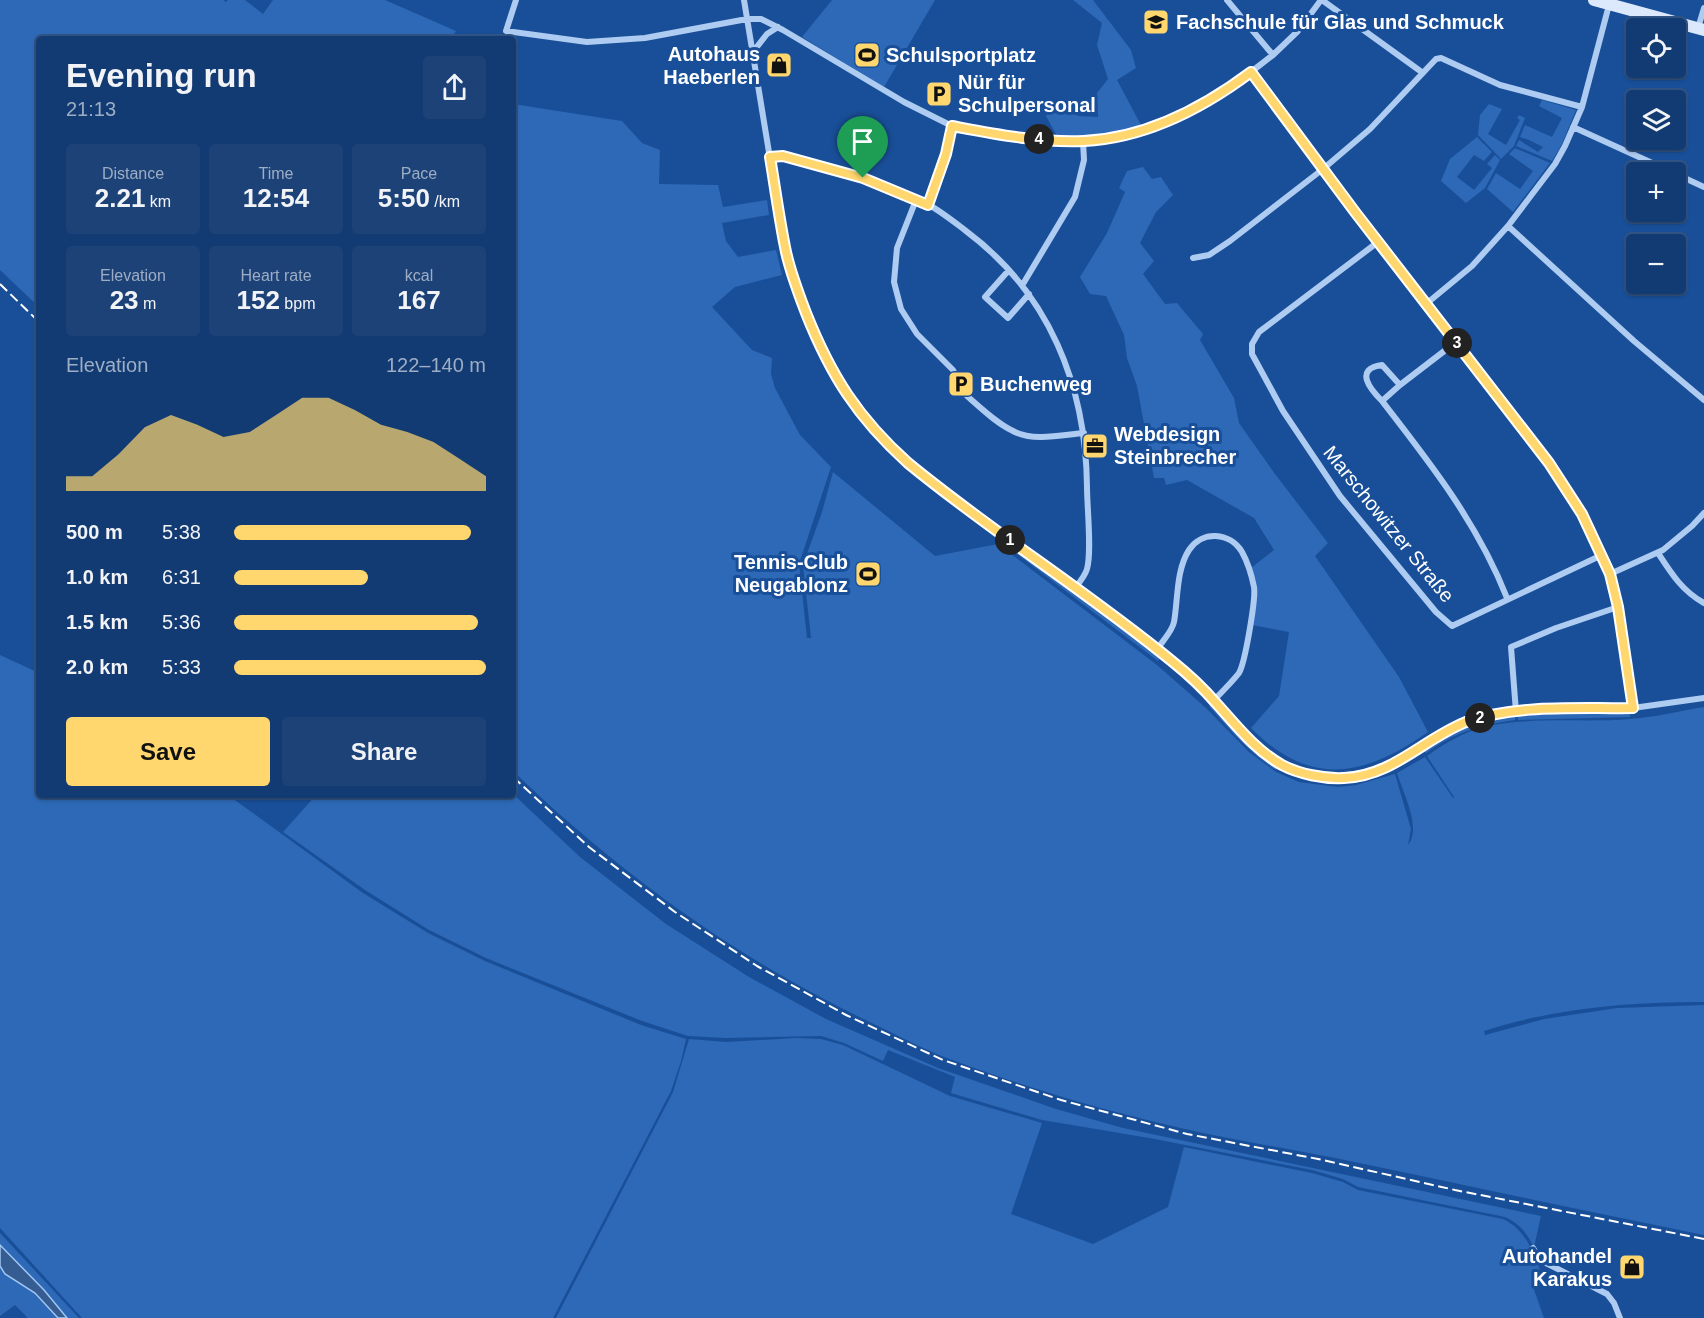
<!DOCTYPE html>
<html lang="en">
<head>
<meta charset="utf-8">
<style>
  :root { --surface:#133b73; --page:#1c4278; --text:#f1f3f6; --muted:#9dadc4; --line:#325585; --accent:#ffd76e }
  body { margin:0; font-family:Arial,sans-serif; background:var(--page); color:var(--text); height:100vh; display:flex; flex-direction:column; font-size:22px; white-space:nowrap }
  * { box-sizing:border-box; margin:0 }
  p { font-size:20px; color:var(--muted) }
  .icon { flex:none; width:33px; height:33px; fill:none; stroke:currentColor; stroke-width:2; stroke-linecap:round; stroke-linejoin:round }
  .map { position:relative; flex:1; overflow:hidden }
  .side { position:absolute; left:36px; top:36px; width:480px; height:762px; display:flex; flex-direction:column; background:var(--surface); border-radius:6px; box-shadow:0 2px 4px #0004,0 0 0 2px var(--line) }
  .side>* { flex:none }
  .controls { position:absolute; left:1626px; top:18px; display:grid; gap:12px }
  .controls a { display:grid; place-items:center; width:60px; height:60px; border-radius:6px; background:var(--surface); box-shadow:0 2px 4px #0004,0 0 0 2px var(--line); font-size:30px }
  .pin { position:absolute; display:grid; place-items:center; width:51px; height:51px; color:#fff; margin:-62px -26px; border-radius:50% 50% 50% 0; rotate:-45deg; box-shadow:0 0 6px #0007 }
  .pin .icon { rotate:45deg }
  .km { position:absolute; width:30px; height:30px; margin:-15px; border-radius:50%; background:#222; color:#fff; font-size:16px; line-height:30px; text-align:center }
  .round { display:grid; place-items:center; flex:none; width:63px; height:63px; border-radius:6px; background:var(--page) }
  .head { display:flex; align-items:center; justify-content:space-between; height:102px; padding:0 30px }
  h1 { font-size:33px; font-weight:700; line-height:45px }
  .metrics { display:grid; grid-template-columns:repeat(3,1fr); gap:9px; height:102px; padding:6px 30px }
  .metrics div { display:grid; align-content:center; border-radius:6px; background:var(--page); text-align:center }
  .metrics b { font-size:26px; font-weight:700 }
  .metrics small { font-size:16px; font-weight:400 }
  .metrics p { font-size:16px }
  .chart { height:168px; padding:12px 30px }
  .chart p { display:flex; justify-content:space-between }
  .chart svg { width:100%; height:108px; margin-top:6px; fill:var(--accent); opacity:.7 }
  .action { display:flex; gap:12px; margin-top:auto; padding:12px 30px }
  .action a { flex:1; height:69px; border-radius:6px; background:var(--accent); color:#111; font-size:24px; font-weight:700; line-height:69px; text-align:center }
  .action a+a { background:var(--page); color:var(--text) }
  ul { padding:0 30px; list-style:none; font-size:20px }
  li { display:grid; grid-template-columns:96px 72px 1fr; align-items:center; height:45px }
  li i { height:15px; border-radius:8px; background:var(--accent) }
  .map>svg:first-child { display:block }
  .green { fill:#2d69b6 }
  .water { fill:#365d92; stroke:#a1c6f3; stroke-width:1.5 }
  .lines { fill:none; stroke-linecap:round; stroke-linejoin:round }
  .street { stroke:#aecbf1; stroke-width:6 }
  .secondary { stroke:#dce9fc; stroke-width:12 }
  .rail { stroke:#fff; stroke-width:2; stroke-dasharray:10 4.5; stroke-linecap:butt }
  .route-casing { stroke:#fff; stroke-width:12 }
  .route { stroke:#ffd76e; stroke-width:8 }
  .labels { text-anchor:middle; dominant-baseline:central; stroke-width:6; stroke-linejoin:round; paint-order:stroke }
  .poi-label { font-size:20px; font-weight:bold; fill:#fff; stroke:#194f99; text-anchor:start }
  .street-label { font-size:20px; fill:#fff; stroke:#194f99 }
</style>
</head>
<body>
<div class="map">
<svg width="1704" height="1318" viewBox="0 0 1704 1318">
  <rect width="100%" height="100%" fill="#194f99"/>
  <path class="green" d="M0,0H223L226,2L228,0H245L263,14L273,0H385L456,31L450,39H39V307L0,270Z
    M832,0H935L884,87L802,37Z
    M1073,0H1093L1131,50L1136,68L1117,80L1141,125C1113,134 1087,138 1057,136L1046,116L1052,107L1065,99L1078,116L1098,117L1097,93L1108,79L1097,45L1102,23Z
    M1542,100L1576,110L1562,144L1552,161L1516,146L1519,140L1538,152L1543,147L1529,140L1520,137L1525,125L1552,137L1562,118L1539,106Z
    M513,104L622,121L642,143L660,150L659,184L718,185L723,207L767,200L769,215L722,223L726,241L738,257L776,250L782,275L735,287L712,307L752,350L772,358L771,374L775,388L800,435L831,467L799,564L807,638H811L803,565L822,512L833,472L935,556L998,544L1157,665L1206,708L1249,752L1276,772L1299,782L1338,787L1356,785L1395,774L1411,829L1408,845C1422,828 1403,793 1397,773L1425,757L1453,798L1454,797L1427,756C1444,744 1463,732 1484,727C1532,716 1583,723 1631,719C1656,717 1680,711 1704,707V1002C1630,1002 1555,1008 1484,1031L1485,1035L1544,1019L1617,1008L1704,1005V1235C1584,1211 1465,1185 1345,1160C1292,1149 1238,1141 1185,1129C1104,1111 1024,1087 947,1058C923,1049 899,1036 876,1025C740,961 621,875 513,771Z
    M1489,104L1502,109L1488,134L1506,145L1520,120L1517,118L1519,115L1525,118L1514,146L1501,159L1478,135L1480,115Z
    M1477,137L1492,152L1484,161L1474,155L1457,177L1474,190L1492,168L1487,164L1495,155L1500,160L1485,188L1466,203L1441,181L1450,159Z
    M1515,148L1550,163L1513,212L1487,189L1496,173L1520,189L1533,171L1509,154Z
    M1143,167L1152,179L1161,177L1173,195L1156,212L1140,243L1154,261L1143,274L1165,304L1177,303L1203,334L1200,340L1234,398L1239,423L1275,474L1328,543L1315,556L1399,677L1428,732C1364,777 1310,788 1251,728L1279,696L1289,632L1252,625L1256,603L1251,568L1274,550L1254,518L1187,480L1166,485L1164,478H1154L1137,386L1127,358L1124,335L1106,296L1090,294L1080,277L1107,233L1125,192L1119,188L1127,171Z
    M1004,540L1160,658L1158,661L1001,542Z
    M0,655L39,673V795H228L363,893L428,933L485,961L641,1025L686,1039L681,1061L671,1091L553,1318H82L0,1228Z
    M1212,703L1253,748L1278,767L1276,770C1250,754 1229,729 1209,706Z
    M1550,714H1630V717L1518,720V716Z
    M1515,715V720C1480,725 1455,732 1426,753L1424,751C1455,729 1478,721 1515,715Z
    M513,794L580,857L666,924L749,977L826,1019L938,1068L1056,1109L1123,1128L1541,1216L1534,1247C1526,1232 1520,1224 1505,1217L1358,1187L1343,1179L1312,1170L1155,1139L1042,1120L951,1093L955,1077L888,1050L883,1061L844,1043L821,1036L726,1038L688,1036L642,1021L486,958L429,930L365,890L283,832L316,795Z
    M796,1038L821,1039L843,1045L950,1096L1042,1123L1011,1214L1093,1244L1168,1207L1184,1147L1312,1173L1343,1182L1358,1190L1503,1219C1527,1230 1535,1256 1543,1279L1532,1284L1544,1318H556L673,1092L689,1039L726,1042Z
    M0,1233L79,1318H67L44,1290L0,1245Z
    M0,1266L5,1274L35,1293L58,1318H28L15,1305L0,1316Z"/>
  <path class="water" d="M0,1245L44,1290L67,1318H58L35,1293L5,1274L0,1266Z"/>
  <g class="lines">
    <path class="street" d="M516,0L506,31L587,42L645,38L747,19H761L783,30L904,102L952,126L1024,138L1083,141L1117,137L1166,121L1202,105L1238,82L1273,55L1298,31L1321,0
      M744,0L785,250L801,300L818,344L830,368L848,397L872,428L908,463L1174,662L1214,700L1256,745L1282,765L1298,772L1344,778L1363,775L1392,765L1453,728L1482,717L1516,712L1633,708L1704,698
      M1227,0L1273,55
      M1322,0L1423,73
      M1698,28L1704,8
      M752,53L767,34L778,27
      M1251,72L1378,242L1534,443L1582,514L1610,574L1618,607L1633,708
      M1573,127L1672,172
      M770,157L783,156C833,169 882,181 929,205C942,212 954,222 966,231C1049,293 1086,385 1087,487C1087,507 1092,552 1087,569C1085,576 1079,583 1075,588
      M1676,174L1704,187
      M916,200L897,248L894,282L901,309L917,334L953,370L957,378L966,387L967,396C981,408 996,423 1013,431C1033,442 1062,435 1084,433
      M928,205L946,154L952,126
      M1508,226L1634,341L1704,400
      M1378,242L1259,332L1252,344V354L1283,411L1340,496L1436,612L1452,626L1602,555
      M1193,258L1209,255L1230,241L1323,169L1370,129L1436,59L1441,58L1500,85L1582,107
      M1009,270L985,297L1008,318L1029,294
      M1023,284L1075,197L1084,160L1083,141
      M1426,304L1472,266L1508,226L1555,164L1565,146L1582,107L1609,5
      M1400,385L1456,342
      M1382,401C1371,390 1353,369 1382,365L1400,385L1382,401C1431,464 1478,524 1507,598
      M1658,553C1671,573 1682,591 1704,603
      M1610,574L1663,550L1692,526L1704,513
      M1157,650C1162,641 1172,632 1174,622C1178,600 1176,570 1189,550C1202,530 1230,532 1242,552C1247,561 1252,577 1254,587C1256,599 1245,663 1239,673C1232,682 1222,692 1214,700
      M1516,712L1511,647L1556,628L1618,607
      M1533,1248L1538,1257L1546,1263L1607,1294L1614,1303L1620,1318"/>
    <path class="secondary" d="M1594,0L1704,30"/>
    <path class="rail" d="M0,284L39,322
      M513,777L589,847L675,912L757,966L846,1015L943,1060L1061,1100L1187,1134L1318,1159L1455,1190L1704,1239"/>
  </g>
  <g class="lines">
    <defs>
      <path id="route" d="M1251,72L1355,212L1549,463L1582,514L1610,574L1618,607L1633,708C1580,709 1516,704 1466,722C1423,739 1393,776 1344,778C1324,779 1299,774 1282,765C1255,750 1236,725 1216,703C1203,688 1188,674 1173,662C1088,592 993,533 908,463C858,418 831,376 806,313C798,292 789,269 785,247C779,217 775,187 770,157L783,156L863,178L928,205L946,154L952,126C995,134 1040,143 1084,141C1146,138 1203,108 1251,72Z"/>
    </defs>
    <use href="#route" class="route-casing"/>
    <use href="#route" class="route"/>
  </g>
  <defs>
    <symbol id="school-square" viewBox="-11 -11 22 22"><rect x="-9" y="-9" width="18" height="18" rx="4" fill="#ffd76e" stroke="#194f99"/><path d="M0-5L7-2L0 1L-7-2ZM-4 1L0 2.5L4 1V4Q0 6-4 4Z" fill="#111"/></symbol>
    <symbol id="stadium-square" viewBox="-11 -11 22 22"><rect x="-9" y="-9" width="18" height="18" rx="4" fill="#ffd76e" stroke="#194f99"/><path d="M0-5a6.5 5 0 1 0 0 10a6.5 5 0 1 0 0-10ZM-3.5-1.8h7v3.6h-7Z" fill="#111"/></symbol>
    <symbol id="shop-square" viewBox="-11 -11 22 22"><rect x="-9" y="-9" width="18" height="18" rx="4" fill="#ffd76e" stroke="#194f99"/><path d="M-5-2.5h2.3a2.7 3.5 0 0 1 5.4 0H5L5.5 6h-11ZM-1.5-2.5h3a1.5 2.3 0 0 0-3 0Z" fill="#111"/></symbol>
    <symbol id="parking-square" viewBox="-11 -11 22 22"><rect x="-9" y="-9" width="18" height="18" rx="4" fill="#ffd76e" stroke="#194f99"/><path d="M-3.5-5.5H1a3.5 3.5 0 0 1 0 7H-1V5.5H-3.5ZM-1-3.4V-.6H.8a1.4 1.4 0 0 0 0-2.8Z" fill="#111"/></symbol>
    <symbol id="office-square" viewBox="-11 -11 22 22"><rect x="-9" y="-9" width="18" height="18" rx="4" fill="#ffd76e" stroke="#194f99"/><path d="M-6-3h4V-5.5h4V-3h4V5H-6ZM-1-4.5V-3h2v-1.5ZM-6 0V1H6V0Z" fill="#111"/></symbol>
  </defs>
  <g fill-rule="evenodd">
    <use href="#school-square" x="1141" y="7" width="30" height="30"/>
    <use href="#stadium-square" x="852" y="40" width="30" height="30"/>
    <use href="#shop-square" x="764" y="50" width="30" height="30"/>
    <use href="#parking-square" x="924" y="79" width="30" height="30"/>
    <use href="#parking-square" x="946" y="369" width="30" height="30"/>
    <use href="#office-square" x="1080" y="431" width="30" height="30"/>
    <use href="#stadium-square" x="853" y="559" width="30" height="30"/>
    <use href="#shop-square" x="1617" y="1252" width="30" height="30"/>
  </g>
  <g class="labels">
    <g class="poi-label">
      <text x="1176" y="22">Fachschule für Glas und Schmuck</text>
      <text x="760" y="54" text-anchor="end">Autohaus<tspan x="760" dy="23">Haeberlen</tspan></text>
      <text x="886" y="55">Schulsportplatz</text>
      <text x="958" y="82">Nür für<tspan x="958" dy="23">Schulpersonal</tspan></text>
      <text x="980" y="384">Buchenweg</text>
      <text x="1114" y="434">Webdesign<tspan x="1114" dy="23">Steinbrecher</tspan></text>
      <text x="848" y="562" text-anchor="end">Tennis-Club<tspan x="848" dy="23">Neugablonz</tspan></text>
      <text x="1612" y="1256" text-anchor="end">Autohandel<tspan x="1612" dy="23">Karakus</tspan></text>
    </g>
    <g class="street-label">
      <text transform="translate(1389 524) rotate(51)">Marschowitzer Straße</text>
    </g>
  </g>
</svg>
<div class="controls">
<a><svg class="icon" aria-label="locate" viewBox="0 0 24 24"><circle cx="12" cy="12" r="6"/><path d="M12 2v4M12 18v4M2 12h4M18 12h4"/></svg></a>
<a><svg class="icon" aria-label="layers" viewBox="0 0 24 24"><path d="M12 4l9 5-9 5-9-5zM3 14l9 5 9-5"/></svg></a>
<a>+</a>
<a>−</a>
</div>
<div class="pin" style="left:863px;top:178px;background:#1e9e55"><svg class="icon" aria-label="arrive" viewBox="0 0 24 24"><path d="M6 21V4h12l-3 4 3 4H6"/></svg></div>
<b class="km" style="left:1010px;top:540px">1</b>
<b class="km" style="left:1480px;top:718px">2</b>
<b class="km" style="left:1457px;top:343px">3</b>
<b class="km" style="left:1039px;top:139px">4</b>
<section class="side">
<div class="head"><div><h1>Evening run</h1><p>21:13</p></div><a class="round"><svg class="icon" aria-label="share" viewBox="0 0 24 24"><path d="M12 15V3M7 8l5-5 5 5M5 13v7h14v-7"/></svg></a></div>
<div class="metrics">
<div><p>Distance</p><b>2.21<small> km</small></b></div>
<div><p>Time</p><b>12:54</b></div>
<div><p>Pace</p><b>5:50<small> /km</small></b></div>
</div>
<div class="metrics">
<div><p>Elevation</p><b>23<small> m</small></b></div>
<div><p>Heart rate</p><b>152<small> bpm</small></b></div>
<div><p>kcal</p><b>167</b></div>
</div>
<div class="chart"><p><span>Elevation</span>122–140 m</p>
<svg viewBox="0 0 160 44" preserveAspectRatio="none"><path d="M0 44V38L10 38L20 29L30 18L40 13L50 17L60 22L70 20L80 13L90 6L100 6L110 11L120 17L130 20L140 24L150 31L160 38V44z"/></svg>
</div>
<ul>
<li><b>500 m</b>5:38<i style="width:94%"></i></li>
<li><b>1.0 km</b>6:31<i style="width:53%"></i></li>
<li><b>1.5 km</b>5:36<i style="width:97%"></i></li>
<li><b>2.0 km</b>5:33<i style="width:100%"></i></li>
</ul>
<div class="action"><a>Save</a><a>Share</a></div>
</section>
</div>
</body>
</html>
